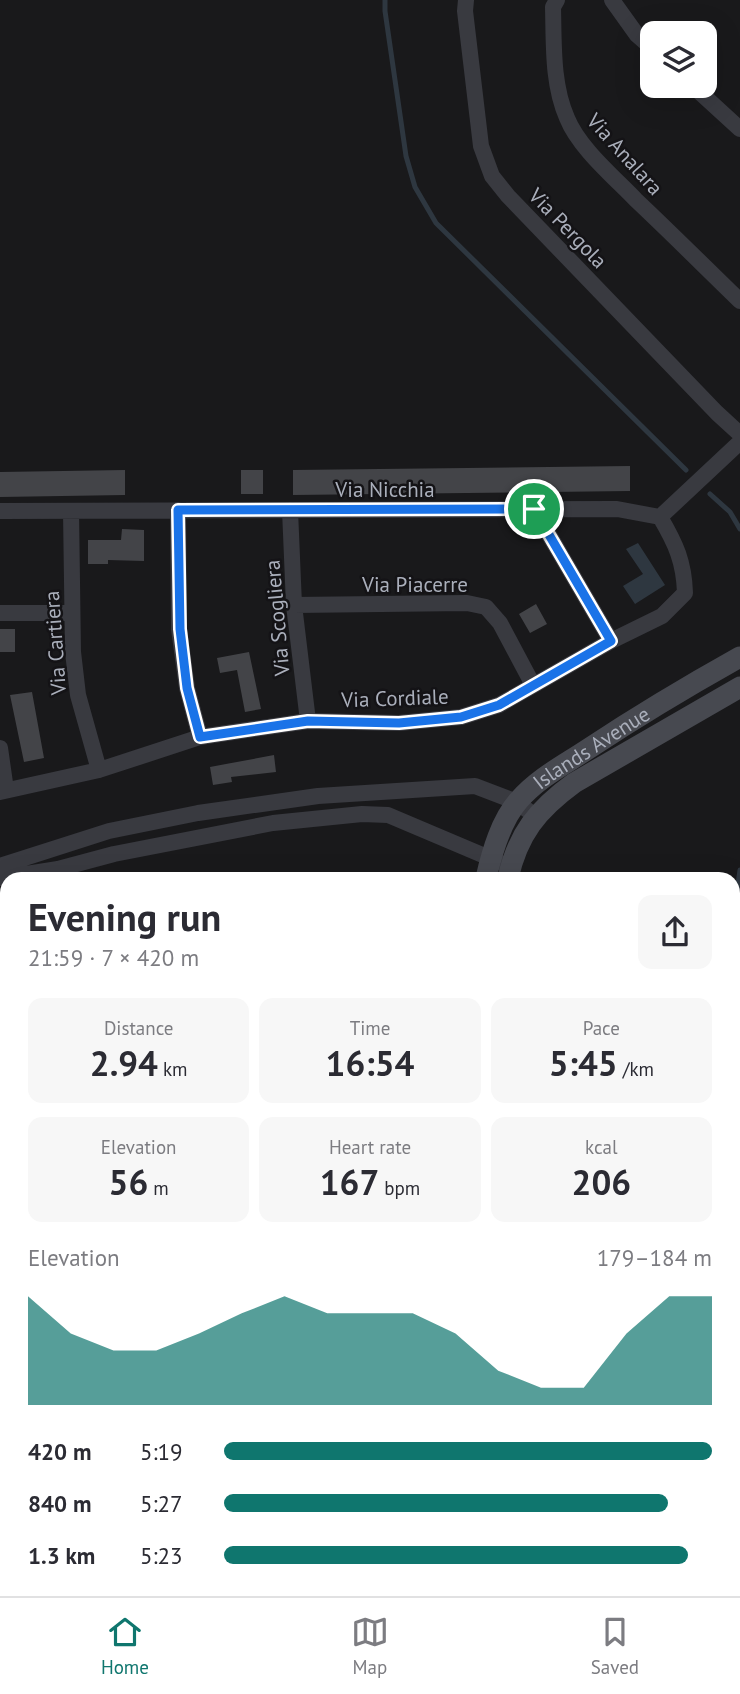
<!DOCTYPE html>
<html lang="en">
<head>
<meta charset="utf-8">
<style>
  :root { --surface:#fff; --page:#f7f7f7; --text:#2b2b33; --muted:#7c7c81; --line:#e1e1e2; --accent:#0f766e }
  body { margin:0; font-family:"PT Sans",sans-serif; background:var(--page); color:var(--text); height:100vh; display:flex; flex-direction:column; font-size:26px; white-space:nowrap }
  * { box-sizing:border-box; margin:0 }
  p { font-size:23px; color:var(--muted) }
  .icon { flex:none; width:38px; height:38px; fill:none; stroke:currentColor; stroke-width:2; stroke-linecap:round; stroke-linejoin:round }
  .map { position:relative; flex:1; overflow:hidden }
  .drawer { position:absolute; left:0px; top:872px; width:740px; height:724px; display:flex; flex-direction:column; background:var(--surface); border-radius:21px 21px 0 0; box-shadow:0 7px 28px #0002 }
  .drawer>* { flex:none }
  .buttons { position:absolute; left:640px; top:21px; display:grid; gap:14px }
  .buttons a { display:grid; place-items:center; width:77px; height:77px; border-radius:14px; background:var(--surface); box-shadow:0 7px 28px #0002; font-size:35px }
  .pin { position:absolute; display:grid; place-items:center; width:60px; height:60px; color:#fff; margin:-30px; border:4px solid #fff; border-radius:50%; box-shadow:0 2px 7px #0007 }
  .round { display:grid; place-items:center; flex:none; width:74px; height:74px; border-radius:14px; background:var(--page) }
  .overview { display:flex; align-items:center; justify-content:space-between; height:119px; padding:0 28px }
  h1 { font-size:38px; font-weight:700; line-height:52px }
  .metrics { display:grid; grid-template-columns:repeat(3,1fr); gap:10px; height:119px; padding:7px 28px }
  .metrics div { display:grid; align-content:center; border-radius:14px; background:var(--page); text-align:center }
  .metrics b { font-size:35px; font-weight:700 }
  .metrics small { font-size:19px; font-weight:400 }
  .metrics p { font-size:19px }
  .chart { height:196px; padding:14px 28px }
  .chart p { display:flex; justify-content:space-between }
  .chart svg { width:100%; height:126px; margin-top:7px; fill:var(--accent); opacity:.7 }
  ul { padding:0 28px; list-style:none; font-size:23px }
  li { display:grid; grid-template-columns:112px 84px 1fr; align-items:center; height:52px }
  li i { height:18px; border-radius:9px; background:var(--accent) }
  .tab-bar { display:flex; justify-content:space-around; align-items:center; height:98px; border-top:2px solid var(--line); background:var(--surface); font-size:19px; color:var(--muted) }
  .tab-bar a { display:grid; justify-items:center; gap:4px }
  .tab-bar .active { color:var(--accent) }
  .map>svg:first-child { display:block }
  .water { fill:#2e3740 }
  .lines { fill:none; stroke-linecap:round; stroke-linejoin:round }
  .stream { stroke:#2e3740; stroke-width:5 }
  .building { fill:#434448 }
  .street { stroke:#393a40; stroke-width:16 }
  .secondary { stroke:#474950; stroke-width:21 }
  .route-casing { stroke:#fff; stroke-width:14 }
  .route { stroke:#1a73e8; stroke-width:9 }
  .labels { text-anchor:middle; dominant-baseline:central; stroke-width:5; stroke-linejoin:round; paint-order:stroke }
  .street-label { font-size:21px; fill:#aaafbb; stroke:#141316 }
</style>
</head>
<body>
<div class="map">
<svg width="740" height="1596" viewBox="0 0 740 1596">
  <rect width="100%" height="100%" fill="#19191b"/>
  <path class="water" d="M638,543L665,585L635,604L623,586L643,574L626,549Z"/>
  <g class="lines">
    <path class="stream" d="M385,0V11L406,156L415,187L436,223L686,470
      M710,494L730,512L740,529
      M740,870L734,913L740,941"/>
  </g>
  <path class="building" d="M630,466V491L293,495V470Z
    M125,470V495L0,497V472Z
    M241,470H263V494H241Z
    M122,529L144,530V561L108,560V564H88V540H121Z
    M536,604L547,624L530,633L519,614Z
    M0,629H15V652H0Z
    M249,652L261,709L245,712L237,670L220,673L217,658Z
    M32,692L44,758L24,762L10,695Z
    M274,755L276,772L231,777L232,782L213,785L210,767Z"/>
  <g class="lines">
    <path class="street" d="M466,0L465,11L481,146L492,176L508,196L717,413L740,434
      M557,0L553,7C554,44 552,84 567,118C579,148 614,177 636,200C671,233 705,267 740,301
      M612,0L637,35L653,49
      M693,86L740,129
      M534,509L611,641
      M178,510L179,629L187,688L200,737
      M290,510L294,605L308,721
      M0,511L617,509L660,517
      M71,511L73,652L78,695L99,770
      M660,517L740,442
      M294,605L467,603L486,607L500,623L533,685
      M0,613H71
      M0,748L6,790
      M0,792L99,770L200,737L308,721L399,723L461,717L499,705L611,641L662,616L685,593C684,562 676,544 660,517
      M0,866L109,831L198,813L318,796L475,786L517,802L535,816
      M0,878L58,869L114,854L273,823L362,814L388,815L499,862
      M733,1557H740
      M710,1589V1596"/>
    <g class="secondary">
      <path id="s1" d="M486,878C492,852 501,820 519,800C538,778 564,765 588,749C638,716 688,686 740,657"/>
      <path d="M508,878C518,834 537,810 574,783L740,687"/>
      <path d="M561,1596L562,1589"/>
      <path d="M594,1596V1589"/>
    </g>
  </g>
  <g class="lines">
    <defs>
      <path id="route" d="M534,509L611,641L499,705L461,717L399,723L308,721L200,737L187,688L180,629L178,510Z"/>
    </defs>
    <use href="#route" class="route-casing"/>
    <use href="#route" class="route"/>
  </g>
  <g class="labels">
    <g class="street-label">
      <text transform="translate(625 154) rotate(48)">Via Analara</text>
      <text transform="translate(568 228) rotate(46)">Via Pergola</text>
      <text x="385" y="489">Via Nicchia</text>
      <text x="415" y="584">Via Piacerre</text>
      <text transform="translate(277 618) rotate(-95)">Via Scogliera</text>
      <text transform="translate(55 643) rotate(-94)">Via Cartiera</text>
      <text transform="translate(395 698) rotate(-2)">Via Cordiale</text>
      <text stroke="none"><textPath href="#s1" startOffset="175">Islands Avenue</textPath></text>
    </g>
  </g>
</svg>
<div class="buttons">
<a><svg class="icon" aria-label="layers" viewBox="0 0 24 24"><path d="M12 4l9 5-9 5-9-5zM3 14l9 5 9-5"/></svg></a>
</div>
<div class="pin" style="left:534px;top:509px;background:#1e9e55"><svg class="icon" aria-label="arrive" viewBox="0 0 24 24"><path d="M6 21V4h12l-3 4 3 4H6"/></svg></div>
<section class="drawer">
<div class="overview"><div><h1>Evening run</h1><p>21:59 · 7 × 420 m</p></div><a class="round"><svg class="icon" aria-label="share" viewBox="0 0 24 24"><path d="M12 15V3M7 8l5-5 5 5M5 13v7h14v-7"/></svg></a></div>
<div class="metrics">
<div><p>Distance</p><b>2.94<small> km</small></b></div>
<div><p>Time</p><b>16:54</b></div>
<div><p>Pace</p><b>5:45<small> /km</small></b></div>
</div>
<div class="metrics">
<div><p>Elevation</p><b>56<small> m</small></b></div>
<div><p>Heart rate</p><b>167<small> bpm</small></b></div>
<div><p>kcal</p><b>206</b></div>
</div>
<div class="chart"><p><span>Elevation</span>179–184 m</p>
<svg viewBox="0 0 160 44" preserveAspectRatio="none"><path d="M0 44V6L10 19L20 25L30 25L40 19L50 12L60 6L70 12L80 12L90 12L100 19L110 32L120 38L130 38L140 19L150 6L160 6V44z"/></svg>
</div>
<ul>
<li><b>420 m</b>5:19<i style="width:100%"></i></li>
<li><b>840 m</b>5:27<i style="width:91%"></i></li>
<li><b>1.3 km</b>5:23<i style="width:95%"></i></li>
</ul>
</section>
</div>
<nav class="tab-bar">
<a class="active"><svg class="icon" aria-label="home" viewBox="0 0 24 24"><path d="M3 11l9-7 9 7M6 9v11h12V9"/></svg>Home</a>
<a><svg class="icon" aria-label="map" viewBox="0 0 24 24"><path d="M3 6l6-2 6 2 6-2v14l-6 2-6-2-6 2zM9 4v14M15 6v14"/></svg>Map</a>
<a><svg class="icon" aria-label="saved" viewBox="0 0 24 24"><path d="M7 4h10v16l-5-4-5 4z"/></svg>Saved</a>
</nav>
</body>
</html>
